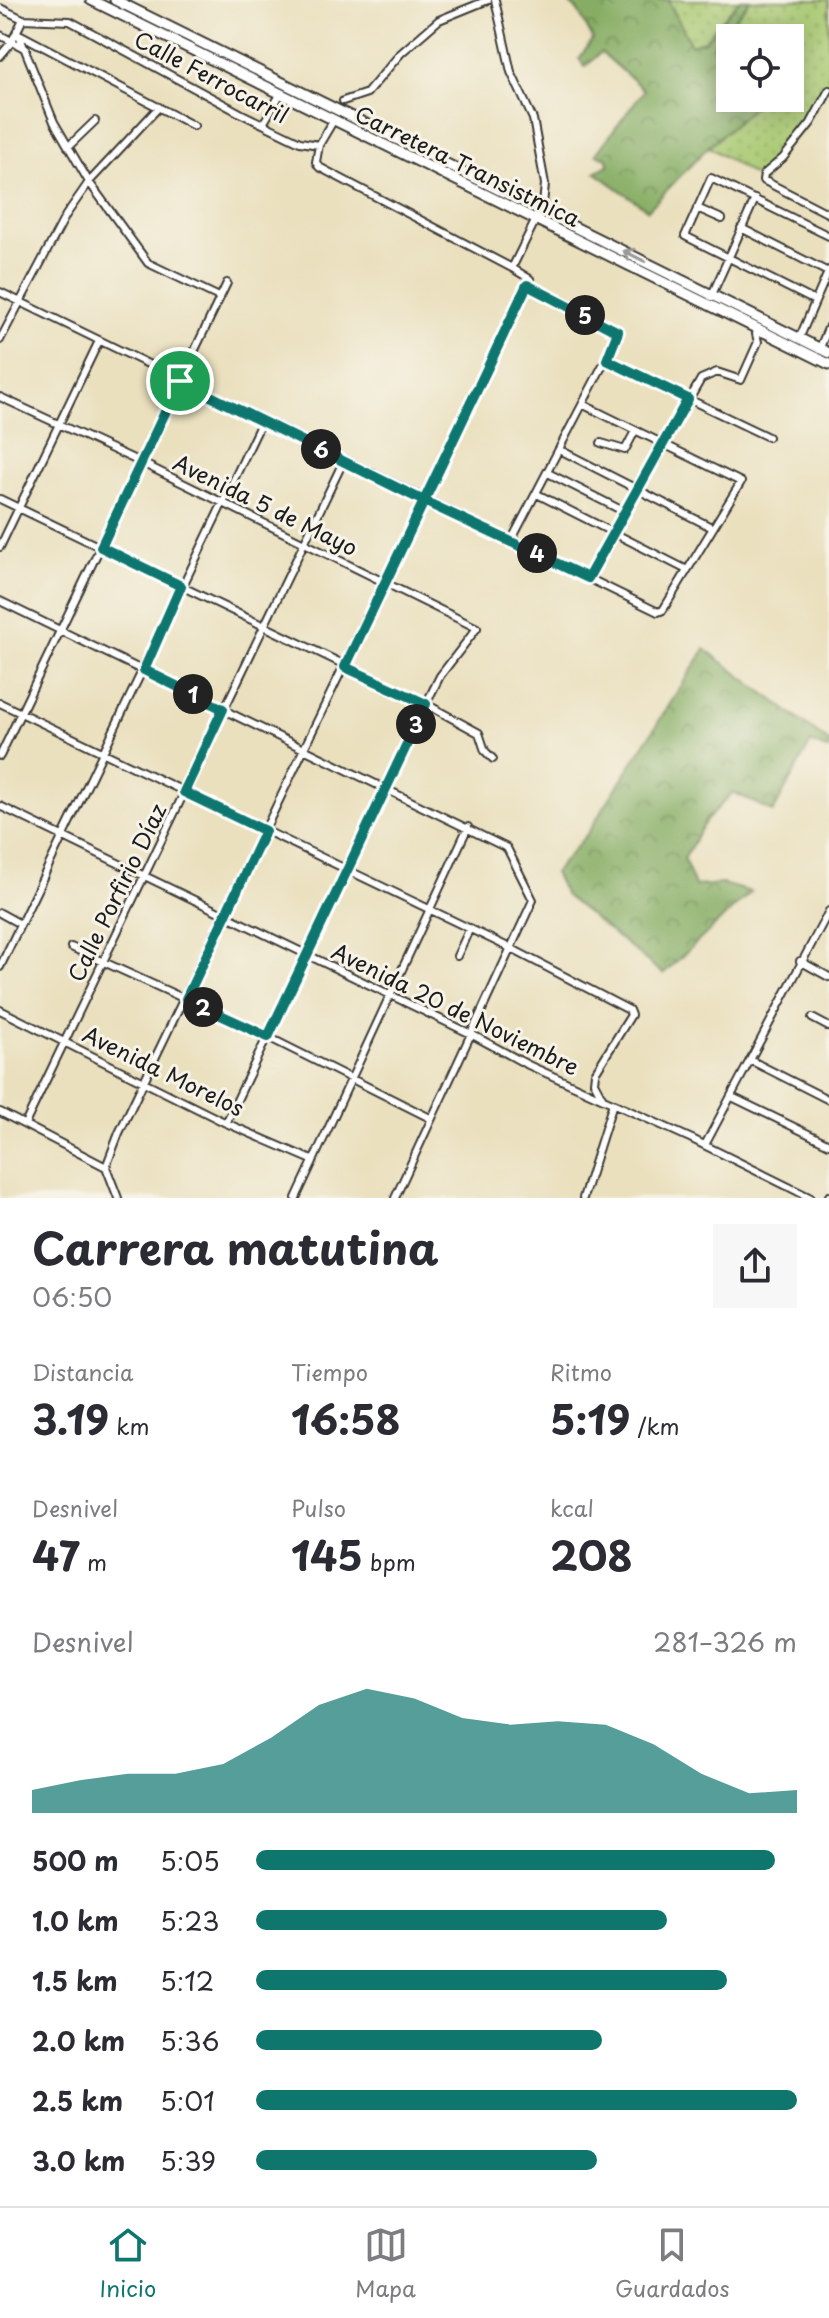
<!DOCTYPE html>
<html lang="es">
<head>
<meta charset="utf-8">
<style>
  :root { --surface:#fff; --page:#f7f7f7; --text:#2b2b33; --muted:#7c7c81; --line:#e1e1e2; --accent:#0f766e }
  body { margin:0; font-family:"Playpen Sans",sans-serif; background:var(--page); color:var(--text); height:100vh; display:flex; flex-direction:column; font-size:30px; white-space:nowrap }
  * { box-sizing:border-box; margin:0 }
  p { font-size:26px; color:var(--muted) }
  .icon { flex:none; width:44px; height:44px; fill:none; stroke:currentColor; stroke-width:2; stroke-linecap:round; stroke-linejoin:round }
  .map { position:relative; height:1198px; overflow:hidden }
  .details { display:flex; flex-direction:column; background:var(--surface); flex:1 }
  .details>* { flex:none }
  .fabs { position:absolute; left:716px; top:24px; display:grid; gap:16px }
  .fabs a { display:grid; place-items:center; width:88px; height:88px; border-radius:0px; background:var(--surface); box-shadow:0 4px 20px #0003; font-size:40px }
  .pin { position:absolute; display:grid; place-items:center; width:68px; height:68px; color:#fff; margin:-34px; border:4px solid #fff; border-radius:50%; box-shadow:0 2px 8px #0007 }
  .km { position:absolute; width:40px; height:40px; margin:-20px; border-radius:50%; background:#222; color:#fff; font-size:22px; line-height:40px; text-align:center }
  .round { display:grid; place-items:center; flex:none; width:84px; height:84px; border-radius:0px; background:var(--page) }
  .summary { display:flex; align-items:center; justify-content:space-between; height:136px; padding:0 32px }
  h1 { font-size:44px; font-weight:700; line-height:60px }
  .metrics { display:grid; grid-template-columns:repeat(3,1fr); gap:12px; height:136px; padding:8px 32px }
  .metrics div { display:grid; align-content:center }
  .metrics b { font-size:40px; font-weight:700 }
  .metrics small { font-size:22px; font-weight:400 }
  .metrics p { font-size:22px }
  .chart { height:224px; padding:16px 32px }
  .chart p { display:flex; justify-content:space-between }
  .chart svg { width:100%; height:144px; margin-top:8px; fill:var(--accent); opacity:.7 }
  ul { padding:0 32px; list-style:none; font-size:26px }
  li { display:grid; grid-template-columns:128px 96px 1fr; align-items:center; height:60px }
  li i { height:20px; border-radius:10px; background:var(--accent) }
  .dock { display:flex; justify-content:space-around; align-items:center; height:112px; border-top:2px solid var(--line); background:var(--surface); font-size:22px; color:var(--muted) }
  .dock a { display:grid; justify-items:center; gap:4px }
  .dock .active { color:var(--accent) }
  .map>svg:first-child { display:block }
  .grass { fill:url(#grass-dots); stroke:#627247; stroke-width:2 }
  .forest { fill:url(#forest-crowns); stroke:#516440; stroke-width:2 }
  .lines { fill:none; stroke-linecap:round; stroke-linejoin:round }
  .minor-casing { stroke:#3b3934; stroke-width:10 }
  .primary-casing { stroke:#3b3934; stroke-width:13 }
  .minor { stroke:#fff; stroke-width:6 }
  .primary { stroke:#fff; stroke-width:9 }
  .oneway { stroke:#999 }
  .route-casing { stroke:#fff; stroke-width:16 }
  .route { stroke:#0f766e; stroke-width:10 }
  .labels { text-anchor:middle; dominant-baseline:central; stroke-width:6; stroke-linejoin:round; paint-order:stroke }
  .street-label { font-size:22px; fill:#1c1c1c; stroke:#f7f3e8 }
</style>
</head>
<body>
<div class="map">
<svg width="829" height="1198" viewBox="0 0 829 1198">
  <defs>
    <pattern id="grass-dots" width="8" height="8" patternUnits="userSpaceOnUse" patternTransform="scale(2)"><rect width="8" height="8" fill="#a9c972"/><path d="M2 2h.1M6 6h.1" fill="none" stroke="#91ac62" stroke-width="1.8" stroke-linecap="round"/></pattern>
    <pattern id="forest-crowns" width="20" height="18" patternUnits="userSpaceOnUse" patternTransform="scale(2)"><rect width="20" height="18" fill="#86ad64"/><path d="M2 6a3 3 0 1 1 6 0M12 15a3 3 0 1 1 6 0" fill="none" stroke="#6d8c52"/></pattern>
  </defs>
  <rect width="100%" height="100%" fill="#f7f3e8"/>
  <filter id="ink" filterUnits="userSpaceOnUse"><feTurbulence type="fractalNoise" baseFrequency=".0125" numOctaves="2"/><feDisplacementMap in="SourceGraphic" scale="16" xChannelSelector="R" yChannelSelector="G"/><feConvolveMatrix kernelMatrix="1 2 1 2 8 2 1 2 1" color-interpolation-filters="sRGB"/></filter>
  <filter id="wash" filterUnits="userSpaceOnUse"><feTurbulence type="fractalNoise" baseFrequency=".006" numOctaves="4" result="noise"/><feDisplacementMap in="SourceGraphic" scale="32" xChannelSelector="R" yChannelSelector="G"/><feGaussianBlur stdDeviation="1.8" result="paint"/><feColorMatrix in="noise" values="0 0 0 0 0 0 0 0 0 0 0 0 0 0 0 0 0 1.4 0 .05"/><feComposite in="paint" operator="in"/></filter>
  <g filter="url(#wash)">
    <rect width="100%" height="100%" fill="#eae0be"/>
    <path class="grass" d="M668,0H740L704,41L690,45Z
      M750,0H829V83L800,132L766,166L764,182L709,147L759,102L756,98H790V38H730V69L711,47Z"/>
    <path class="forest" d="M565,0H668L691,45L705,41L740,0H750L712,47L730,69V98H756L759,102L708,147L648,210L595,172L608,165L607,158L596,154L644,90L601,52L585,67L579,59L593,39L578,11Z
      M705,649L829,742V751L811,742L773,812L733,792L705,822L684,859L695,886L722,884L751,892L663,974L565,895L554,873L587,834Z"/>
  </g>
  <g filter="url(#ink)">
    <g class="lines">
      <defs>
        <path id="minor" d="M0,8L23,19L70,21L242,114L300,142L319,145
          M17,30L54,122L89,182L148,263L219,297
          M0,35L26,49
          M21,35L194,126
          M0,56L11,43L23,19
          M829,90L811,123L783,158L764,174L763,180L829,214
          M343,101L367,93L401,53L439,20L488,0
          M332,123L319,145L316,162L319,167L512,268
          M263,124L281,93
          M68,147L95,121
          M697,208L722,219
          M741,228L828,272
          M0,292L658,612L663,610L741,482L584,405
          M711,297L755,199
          M815,301L685,236L711,178L829,236
          M799,339L829,270
          M0,340L66,215L89,182L159,107
          M819,350L829,326
          M607,360L768,437
          M0,397L142,463L477,628L440,676L426,704L226,1123
          M601,443L625,450L635,431
          M560,450L713,528
          M548,473L625,512
          M537,494L687,570
          M0,499L426,704L479,733L485,751L493,759
          M511,541L619,334L527,285
          M0,547L99,341
          M588,578L701,379L717,372L741,380L758,342L756,334L762,333
          M0,601L507,848L533,900L395,1198
          M0,703L510,948L629,1010L631,1015L595,1073L594,1082L602,1097
          M0,756L227,283
          M0,806L469,1033L526,1064L692,1139L811,1198
          M0,913L20,924
          M71,947L268,1037L430,1118
          M457,956L470,928
          M800,961L829,977
          M0,967L262,421
          M0,1010L226,1123L312,1160
          M812,1018L829,1027
          M750,1060L829,1100
          M732,1097L829,1144
          M0,1112L106,1167
          M25,1124L344,460
          M705,1145L829,911
          M118,1198L106,1167L119,1133L530,279L512,268L543,205L545,184L533,119L511,72L495,0
          M296,1198L468,827
          M583,1198L613,1103
          M828,1198L829,1196"/>
        <path id="primary" d="M91,0L829,364
          M115,0L829,353"/>
      </defs>
      <use href="#minor" class="minor-casing"/>
      <use href="#primary" class="primary-casing"/>
      <use href="#minor" class="minor"/>
      <use href="#primary" class="primary"/>
    </g>
    <defs><path id="oneway-shaft" d="M-6 0H5M1.5-3L5.5 0L1.5 3" fill="none" stroke-width="1.6" stroke-linecap="round" stroke-linejoin="round" transform="scale(2)"/></defs>
    <use class="oneway" href="#oneway-shaft" transform="translate(634 256) rotate(-153)"/>
  </g>
  <g class="lines" filter="url(#ink)">
    <defs>
      <path id="route" d="M180,381L101,547L181,586L144,670L223,709L184,792L265,831L186,999L268,1037L426,704L345,667L424,501L588,578L688,399L607,360L618,332L527,285L424,501L180,381"/>
    </defs>
    <use href="#route" class="route-casing"/>
    <use href="#route" class="route"/>
  </g>
  <g class="labels">
    <g class="street-label">
      <text transform="translate(212 76) rotate(28)">Calle Ferrocarril</text>
      <text transform="translate(468 165) rotate(26)">Carretera Transistmica</text>
      <text transform="translate(266 504) rotate(26)">Avenida 5 de Mayo</text>
      <text transform="translate(116 892) rotate(-64)">Calle Porfirio Díaz</text>
      <text transform="translate(456 1008) rotate(26)">Avenida 20 de Noviembre</text>
      <text transform="translate(164 1070) rotate(26)">Avenida Morelos</text>
    </g>
  </g>
</svg>
<div class="fabs">
<a><svg class="icon" aria-label="locate" viewBox="0 0 24 24"><circle cx="12" cy="12" r="6"/><path d="M12 2v4M12 18v4M2 12h4M18 12h4"/></svg></a>
</div>
<div class="pin" style="left:180px;top:381px;background:#1e9e55"><svg class="icon" aria-label="arrive" viewBox="0 0 24 24"><path d="M6 21V4h12l-3 4 3 4H6"/></svg></div>
<b class="km" style="left:193px;top:694px">1</b>
<b class="km" style="left:203px;top:1007px">2</b>
<b class="km" style="left:416px;top:724px">3</b>
<b class="km" style="left:537px;top:553px">4</b>
<b class="km" style="left:585px;top:315px">5</b>
<b class="km" style="left:321px;top:449px">6</b>
</div>
<section class="details">
<div class="summary"><div><h1>Carrera matutina</h1><p>06:50</p></div><a class="round"><svg class="icon" aria-label="share" viewBox="0 0 24 24"><path d="M12 15V3M7 8l5-5 5 5M5 13v7h14v-7"/></svg></a></div>
<div class="metrics">
<div><p>Distancia</p><b>3.19<small> km</small></b></div>
<div><p>Tiempo</p><b>16:58</b></div>
<div><p>Ritmo</p><b>5:19<small> /km</small></b></div>
</div>
<div class="metrics">
<div><p>Desnivel</p><b>47<small> m</small></b></div>
<div><p>Pulso</p><b>145<small> bpm</small></b></div>
<div><p>kcal</p><b>208</b></div>
</div>
<div class="chart"><p><span>Desnivel</span>281–326 m</p>
<svg viewBox="0 0 160 44" preserveAspectRatio="none"><path d="M0 44V37L10 34L20 32L30 32L40 29L50 21L60 11L70 6L80 9L90 15L100 17L110 16L120 17L130 23L140 32L150 38L160 37V44z"/></svg>
</div>
<ul>
<li><b>500 m</b>5:05<i style="width:96%"></i></li>
<li><b>1.0 km</b>5:23<i style="width:76%"></i></li>
<li><b>1.5 km</b>5:12<i style="width:87%"></i></li>
<li><b>2.0 km</b>5:36<i style="width:64%"></i></li>
<li><b>2.5 km</b>5:01<i style="width:100%"></i></li>
<li><b>3.0 km</b>5:39<i style="width:63%"></i></li>
</ul>
</section>
<nav class="dock">
<a class="active"><svg class="icon" aria-label="home" viewBox="0 0 24 24"><path d="M3 11l9-7 9 7M6 9v11h12V9"/></svg>Inicio</a>
<a><svg class="icon" aria-label="map" viewBox="0 0 24 24"><path d="M3 6l6-2 6 2 6-2v14l-6 2-6-2-6 2zM9 4v14M15 6v14"/></svg>Mapa</a>
<a><svg class="icon" aria-label="saved" viewBox="0 0 24 24"><path d="M7 4h10v16l-5-4-5 4z"/></svg>Guardados</a>
</nav>
</body>
</html>
